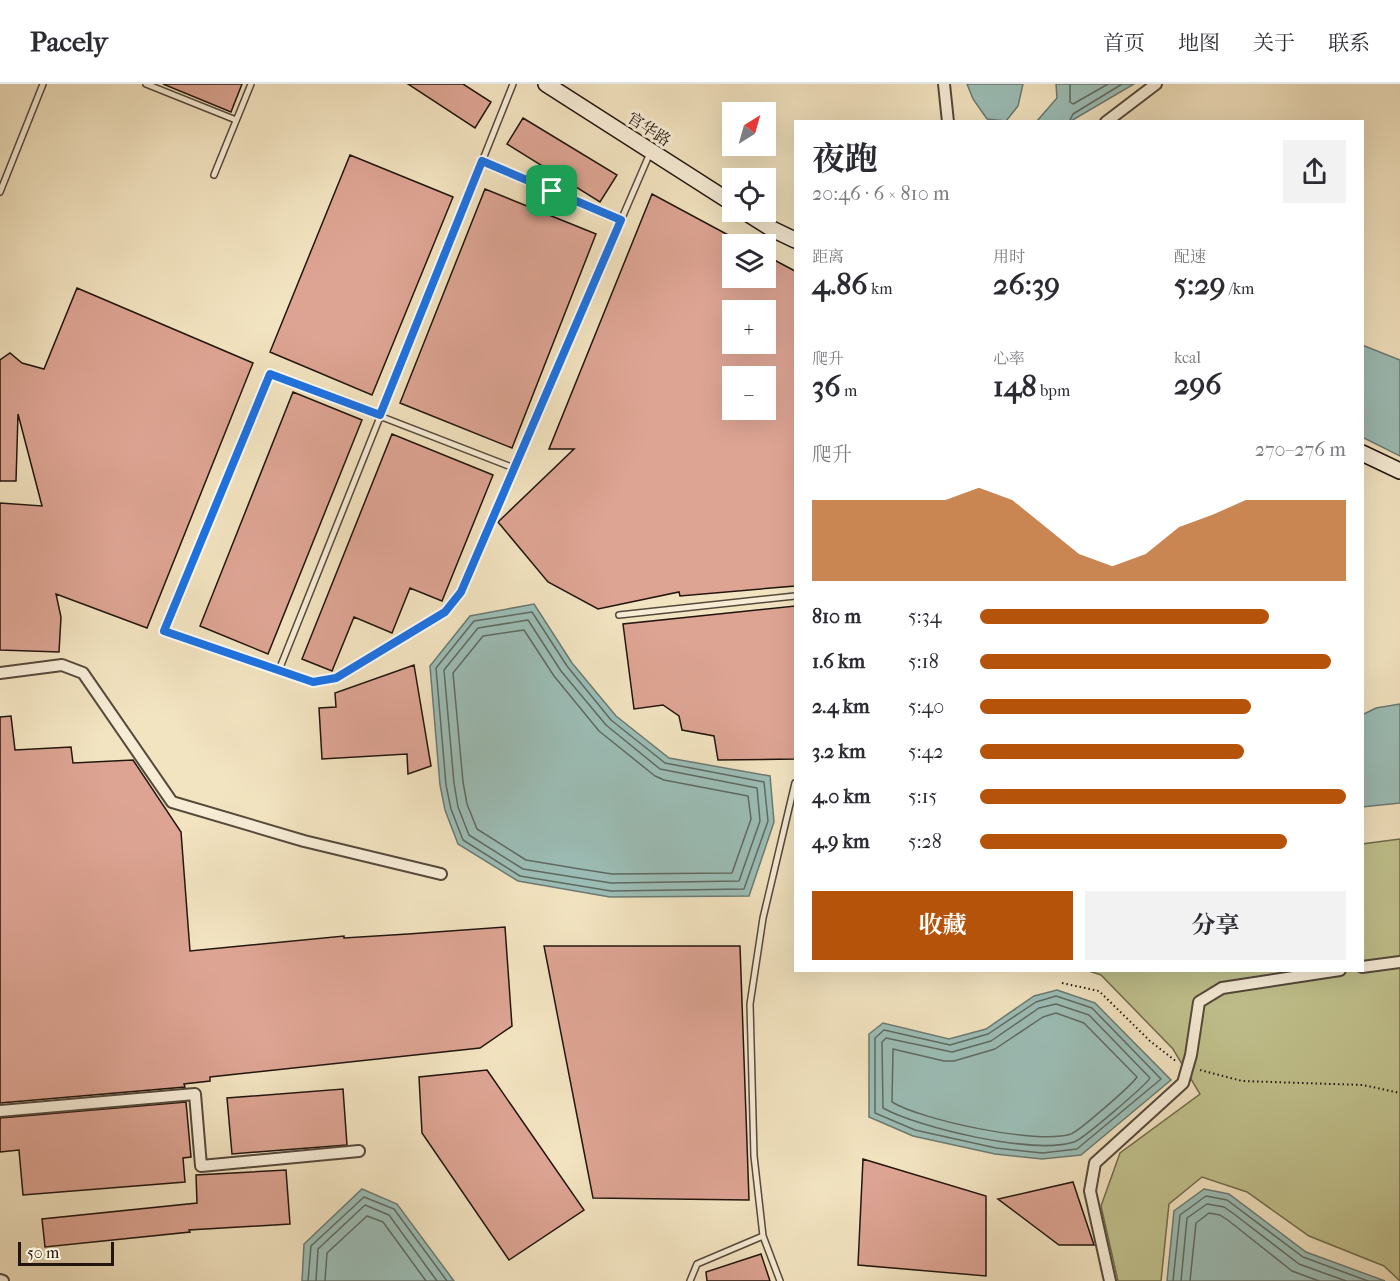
<!DOCTYPE html>
<html lang="zh">
<head>
<meta charset="utf-8">
<style>
  :root { --surface:#fff; --page:#f2f2f3; --text:#2b2b33; --muted:#7c7c81; --line:#e1e1e2; --accent:#b45309 }
  body { margin:0; font-family:"IM FELL French Canon","Noto Serif SC",serif; background:var(--page); color:var(--text); height:100vh; display:flex; flex-direction:column; font-size:22px; white-space:nowrap }
  * { box-sizing:border-box; margin:0 }
  p { font-size:20px; color:var(--muted) }
  .icon { flex:none; width:33px; height:33px; fill:none; stroke:currentColor; stroke-width:2; stroke-linecap:round; stroke-linejoin:round }
  .map { position:relative; flex:1; overflow:hidden }
  .drawer { position:absolute; left:794px; top:36px; width:570px; height:852px; display:flex; flex-direction:column; background:var(--surface); border-radius:0px; box-shadow:0 6px 24px #0002 }
  .drawer>* { flex:none }
  .needle { width:39px; rotate:37deg }
  .tools { position:absolute; left:722px; top:18px; display:grid; gap:12px }
  .tools a { display:grid; place-items:center; width:54px; height:54px; border-radius:0px; background:var(--surface); box-shadow:0 6px 24px #0002; font-size:30px }
  .scale { position:absolute; left:18px; bottom:15px; width:96px; box-sizing:border-box; padding-left:6px; border:3px solid #22150e; border-top:0; font-size:16px; line-height:21px; white-space:nowrap; color:#22150e; -webkit-text-stroke:4px #f7edd7; paint-order:stroke }
  .pin { position:absolute; display:grid; place-items:center; width:51px; height:51px; color:#fff; margin:-26px; border-radius:12px; box-shadow:0 3px 9px #0006 }
  .round { display:grid; place-items:center; flex:none; width:63px; height:63px; border-radius:0px; background:var(--page) }
  .head { display:flex; align-items:center; justify-content:space-between; height:102px; padding:0 18px }
  h1 { font-size:33px; font-weight:700; line-height:45px }
  .figures { display:grid; grid-template-columns:repeat(3,1fr); gap:9px; height:102px; padding:6px 18px }
  .figures div { display:grid; align-content:center }
  .figures b { font-size:30px; font-weight:700 }
  .figures small { font-size:16px; font-weight:400 }
  .figures p { font-size:16px }
  .chart { height:168px; padding:12px 18px }
  .chart p { display:flex; justify-content:space-between }
  .chart svg { width:100%; height:108px; margin-top:6px; fill:var(--accent); opacity:.7 }
  .button { display:flex; gap:12px; margin-top:auto; padding:12px 18px }
  .button a { flex:1; height:69px; border-radius:0px; background:var(--accent); color:#fff; font-size:24px; font-weight:700; line-height:69px; text-align:center }
  .button a+a { background:var(--page); color:var(--text) }
  ul { padding:0 18px; list-style:none; font-size:20px }
  li { display:grid; grid-template-columns:96px 72px 1fr; align-items:center; height:45px }
  li i { height:15px; border-radius:8px; background:var(--accent) }
  header { display:flex; align-items:center; gap:36px; box-sizing:border-box; height:84px; padding:0 30px; background:var(--surface); border-bottom:2px solid var(--line) }
  header strong { font-size:28px }
  nav { display:flex; gap:33px; margin-inline-start:auto; font-size:21px }
  .map>svg:first-child { display:block }
  .green { fill:#c1c28e; stroke:#726c4e; stroke-width:1.5 }
  .water { fill:#9cbeb7; stroke:#6b7a73; stroke-width:1.5 }
  .lines { fill:none; stroke-linecap:round; stroke-linejoin:round }
  .shore { stroke:#5f6a62; stroke-width:1.5 }
  .building { fill:#dda493; stroke:#22150e; stroke-width:1.5; fill-rule:evenodd }
  .service-casing { stroke:#56493b; stroke-width:8 }
  .minor-casing { stroke:#56493b; stroke-width:14 }
  .secondary-casing { stroke:#22150e; stroke-width:18 }
  .path { stroke:#22150e; stroke-width:2; stroke-dasharray:1.5 3; stroke-linecap:butt }
  .service { stroke:#f7edd7; stroke-width:5 }
  .minor { stroke:#f7edd7; stroke-width:10 }
  .secondary { stroke:#f7edd7; stroke-width:15 }
  .route-casing { stroke:#fff; stroke-width:12 }
  .route { stroke:#1a73e8; stroke-width:8 }
  .labels { text-anchor:middle; dominant-baseline:central; stroke-width:6; stroke-linejoin:round; paint-order:stroke }
  .street-label { font-size:16px; fill:#22150e; stroke:#f7edd7 }
</style>
</head>
<body>
<header>
<strong>Pacely</strong>
<nav><a>首页</a><a>地图</a><a>关于</a><a>联系</a></nav>
</header>
<div class="map">
<svg width="1400" height="1197" viewBox="0 0 1400 1197">
  <rect width="100%" height="100%" fill="#f3e4c1"/>
  <filter id="stains"><feTurbulence type="fractalNoise" baseFrequency=".00333" numOctaves="4"/><feColorMatrix values="0 0 0 0 .2 0 0 0 0 .09 0 0 0 0 .02 0 0 0 .5 -.17"/></filter>
  <radialGradient id="worn" r=".72"><stop offset=".6" stop-color="#630" stop-opacity="0"/><stop offset="1" stop-color="#630" stop-opacity=".3"/></radialGradient>
  <path class="green" d="M1400,755V1197L1384,1182L1309,1152L1247,1108L1202,1093L1169,1120L1161,1197H1118L1101,1122L1120,1069L1200,1010L1173,965L1101,891L1089,887L1362,886V760Z"/>
  <path class="water" d="M967,0H1023L1018,22L1006,37L987,35L973,15Z
    M1056,0H1134L1071,37H1037L1057,14Z
    M1362,261L1400,276V372L1362,353Z
    M534,520L572,579L616,632L669,674L770,692L774,738L749,812L610,813L518,797L458,760L445,726L440,701L430,582L470,532Z
    M1400,620V719L1362,723V631L1376,624Z
    M1057,906L1095,919L1171,996L1081,1071L1042,1075L995,1070L913,1052L869,1033V950L883,939L949,955L986,945L1034,912Z
    M362,1105L397,1120L454,1197H302L304,1160Z
    M1204,1105L1229,1110L1306,1168L1385,1197H1167L1174,1127Z"/>
  <g class="lines">
    <path class="shore" d="M1070,0V18L1073,20L1108,0
      M1069,38L1073,30L1122,0
      M532,528L567,582L611,636L665,679L764,698L768,737L744,805L611,807L520,792L463,756L451,725L446,701L436,584L474,537Z
      M528,536L561,587L606,641L660,685L757,704L760,737L739,797L611,799L523,785L469,751L458,723L454,699L444,586L478,544Z
      M524,546L554,592L599,647L655,692L664,696L748,712L751,735L732,789L612,790L580,785L526,776L477,745L467,720L463,698L453,589L483,552Z
      M1056,912L1092,924L1161,995L1077,1065L1042,1069L996,1064L915,1046L875,1029V954L884,946L950,961L988,950L1036,918Z
      M1056,920L1089,931L1150,994C1146,1001 1082,1056 1074,1058C1034,1071 919,1044 883,1024L882,958L886,954L952,968L991,957L1039,924Z
      M1056,929L1084,939L1137,993C1132,1001 1079,1047 1071,1050C1038,1061 921,1036 892,1018L893,965L944,977H954L995,965L1043,933Z
      M308,1197L311,1162L364,1113L394,1125L447,1197
      M316,1197L318,1165L365,1121L389,1131L437,1197
      M325,1197L327,1169L367,1132L383,1138L426,1197
      M1173,1197L1180,1131L1206,1112L1227,1116L1303,1173L1368,1197
      M1181,1197L1187,1134L1207,1120L1224,1123L1234,1130L1299,1180L1346,1197
      M1190,1197L1196,1139L1209,1129L1220,1131L1229,1137L1292,1187L1319,1197"/>
  </g>
  <path class="building" d="M163,0H242L231,28Z
    M408,0H463L491,18L475,44Z
    M523,34L617,91L600,118L507,60Z
    M350,71L453,113L372,311L270,268Z
    M485,105L596,150L512,364L400,319Z
    M652,110L732,153V194H765V171L795,187V502L680,512L679,508L598,525L548,498L498,438L574,365H549ZM732,226H765V260H732ZM732,292H765V326H732Z
    M77,204L253,279L147,544L56,510L61,533L59,568L0,566V419L42,422L18,330L16,397H0V276L10,269L22,279L44,285Z
    M293,308L362,336L268,570L200,542Z
    M392,350L493,391L442,517L410,504L392,549L354,533L332,587L302,575Z
    M795,522V675L718,676L714,652L682,646L679,632L663,621L634,625L623,540Z
    M414,581L431,682L408,690L407,670L322,675L319,624L336,623L335,609Z
    M11,632L15,666L71,663L73,679L133,676L181,748L190,867L344,852V854L408,850L505,843L512,942L480,964L210,993V997L184,1000L185,1003L0,1019V633Z
    M544,862H740L749,1116L593,1114Z
    M487,986L584,1126L509,1176L422,1049L419,993Z
    M343,1005L347,1061L232,1070L227,1014Z
    M186,1018L191,1073L183,1074L185,1098L23,1111L19,1066L0,1068V1034Z
    M863,1075L986,1112V1192L858,1181Z
    M286,1086L290,1140L189,1146L190,1148L45,1163L42,1135L197,1119L196,1091Z
    M1073,1098L1094,1161H1059L998,1115Z
    M761,1170L770,1197H707L706,1188Z"/>
  <g class="lines">
    <defs>
      <path id="service" d="M146,0L236,36
        M482,77L621,136
        M214,91L251,0
        M0,108L43,0
        M514,384L271,290L164,547L313,598L336,594L445,528L461,508L650,69
        M619,531L795,512
        M279,586L513,0
        M763,1152L780,1197
        M690,1197L697,1180L763,1152L754,1072L750,920L763,834L795,699"/>
      <path id="minor" d="M944,0L948,38
        M1106,38L1156,0
        M0,589L62,581L83,589L172,718L304,757L441,790
        M1362,883L1400,878
        M0,1027L195,1010L201,1082L359,1067
        M0,1196L3,1197
        M1110,1197L1090,1107L1095,1079L1183,999L1191,971L1199,918L1222,904L1340,886"/>
      <path id="secondary" d="M546,0L732,119
        M745,128L772,145L795,156
        M1362,369L1400,387"/>
    </defs>
    <use href="#service" class="service-casing"/>
    <use href="#minor" class="minor-casing"/>
    <use href="#secondary" class="secondary-casing"/>
    <path class="path" d="M1062,899L1099,907L1150,957L1177,978
      M1200,986L1242,997L1363,1001L1400,1009"/>
    <use href="#service" class="service"/>
    <use href="#minor" class="minor"/>
    <use href="#secondary" class="secondary"/>
  </g>
  <g class="lines">
    <defs>
      <path id="route" d="M482,77L621,136L461,508L445,528L336,594L313,598L164,547L270,290L380,331Z"/>
    </defs>
    <use href="#route" class="route-casing"/>
    <use href="#route" class="route"/>
  </g>
  <g class="labels">
    <g class="street-label">
      <text transform="translate(649 45) rotate(33)">官华路</text>
    </g>
  </g>
  <rect width="100%" height="100%" filter="url(#stains)"/>
  <rect width="100%" height="100%" fill="url(#worn)"/>
</svg>
<div class="tools">
<a><svg class="needle" viewBox="-14 -14 28 28"><path d="M0-13l5 13h-10z" fill="#e53935"/><path d="M0 13l5-13h-10z" fill="#7c7c81"/></svg></a>
<a><svg class="icon" aria-label="locate" viewBox="0 0 24 24"><circle cx="12" cy="12" r="6"/><path d="M12 2v4M12 18v4M2 12h4M18 12h4"/></svg></a>
<a><svg class="icon" aria-label="layers" viewBox="0 0 24 24"><path d="M12 4l9 5-9 5-9-5zM3 14l9 5 9-5"/></svg></a>
<a>+</a>
<a>−</a>
</div>
<div class="scale">50 m</div>
<div class="pin" style="left:552px;top:107px;background:#1e9e55"><svg class="icon" aria-label="arrive" viewBox="0 0 24 24"><path d="M6 21V4h12l-3 4 3 4H6"/></svg></div>
<section class="drawer">
<div class="head"><div><h1>夜跑</h1><p>20:46 · 6 × 810 m</p></div><a class="round"><svg class="icon" aria-label="share" viewBox="0 0 24 24"><path d="M12 15V3M7 8l5-5 5 5M5 13v7h14v-7"/></svg></a></div>
<div class="figures">
<div><p>距离</p><b>4.86<small> km</small></b></div>
<div><p>用时</p><b>26:39</b></div>
<div><p>配速</p><b>5:29<small> /km</small></b></div>
</div>
<div class="figures">
<div><p>爬升</p><b>36<small> m</small></b></div>
<div><p>心率</p><b>148<small> bpm</small></b></div>
<div><p>kcal</p><b>296</b></div>
</div>
<div class="chart"><p><span>爬升</span>270–276 m</p>
<svg viewBox="0 0 160 44" preserveAspectRatio="none"><path d="M0 44V11L10 11L20 11L30 11L40 11L50 6L60 11L70 22L80 33L90 38L100 33L110 22L120 17L130 11L140 11L150 11L160 11V44z"/></svg>
</div>
<ul>
<li><b>810 m</b>5:34<i style="width:79%"></i></li>
<li><b>1.6 km</b>5:18<i style="width:96%"></i></li>
<li><b>2.4 km</b>5:40<i style="width:74%"></i></li>
<li><b>3.2 km</b>5:42<i style="width:72%"></i></li>
<li><b>4.0 km</b>5:15<i style="width:100%"></i></li>
<li><b>4.9 km</b>5:28<i style="width:84%"></i></li>
</ul>
<div class="button"><a>收藏</a><a>分享</a></div>
</section>
</div>
</body>
</html>
